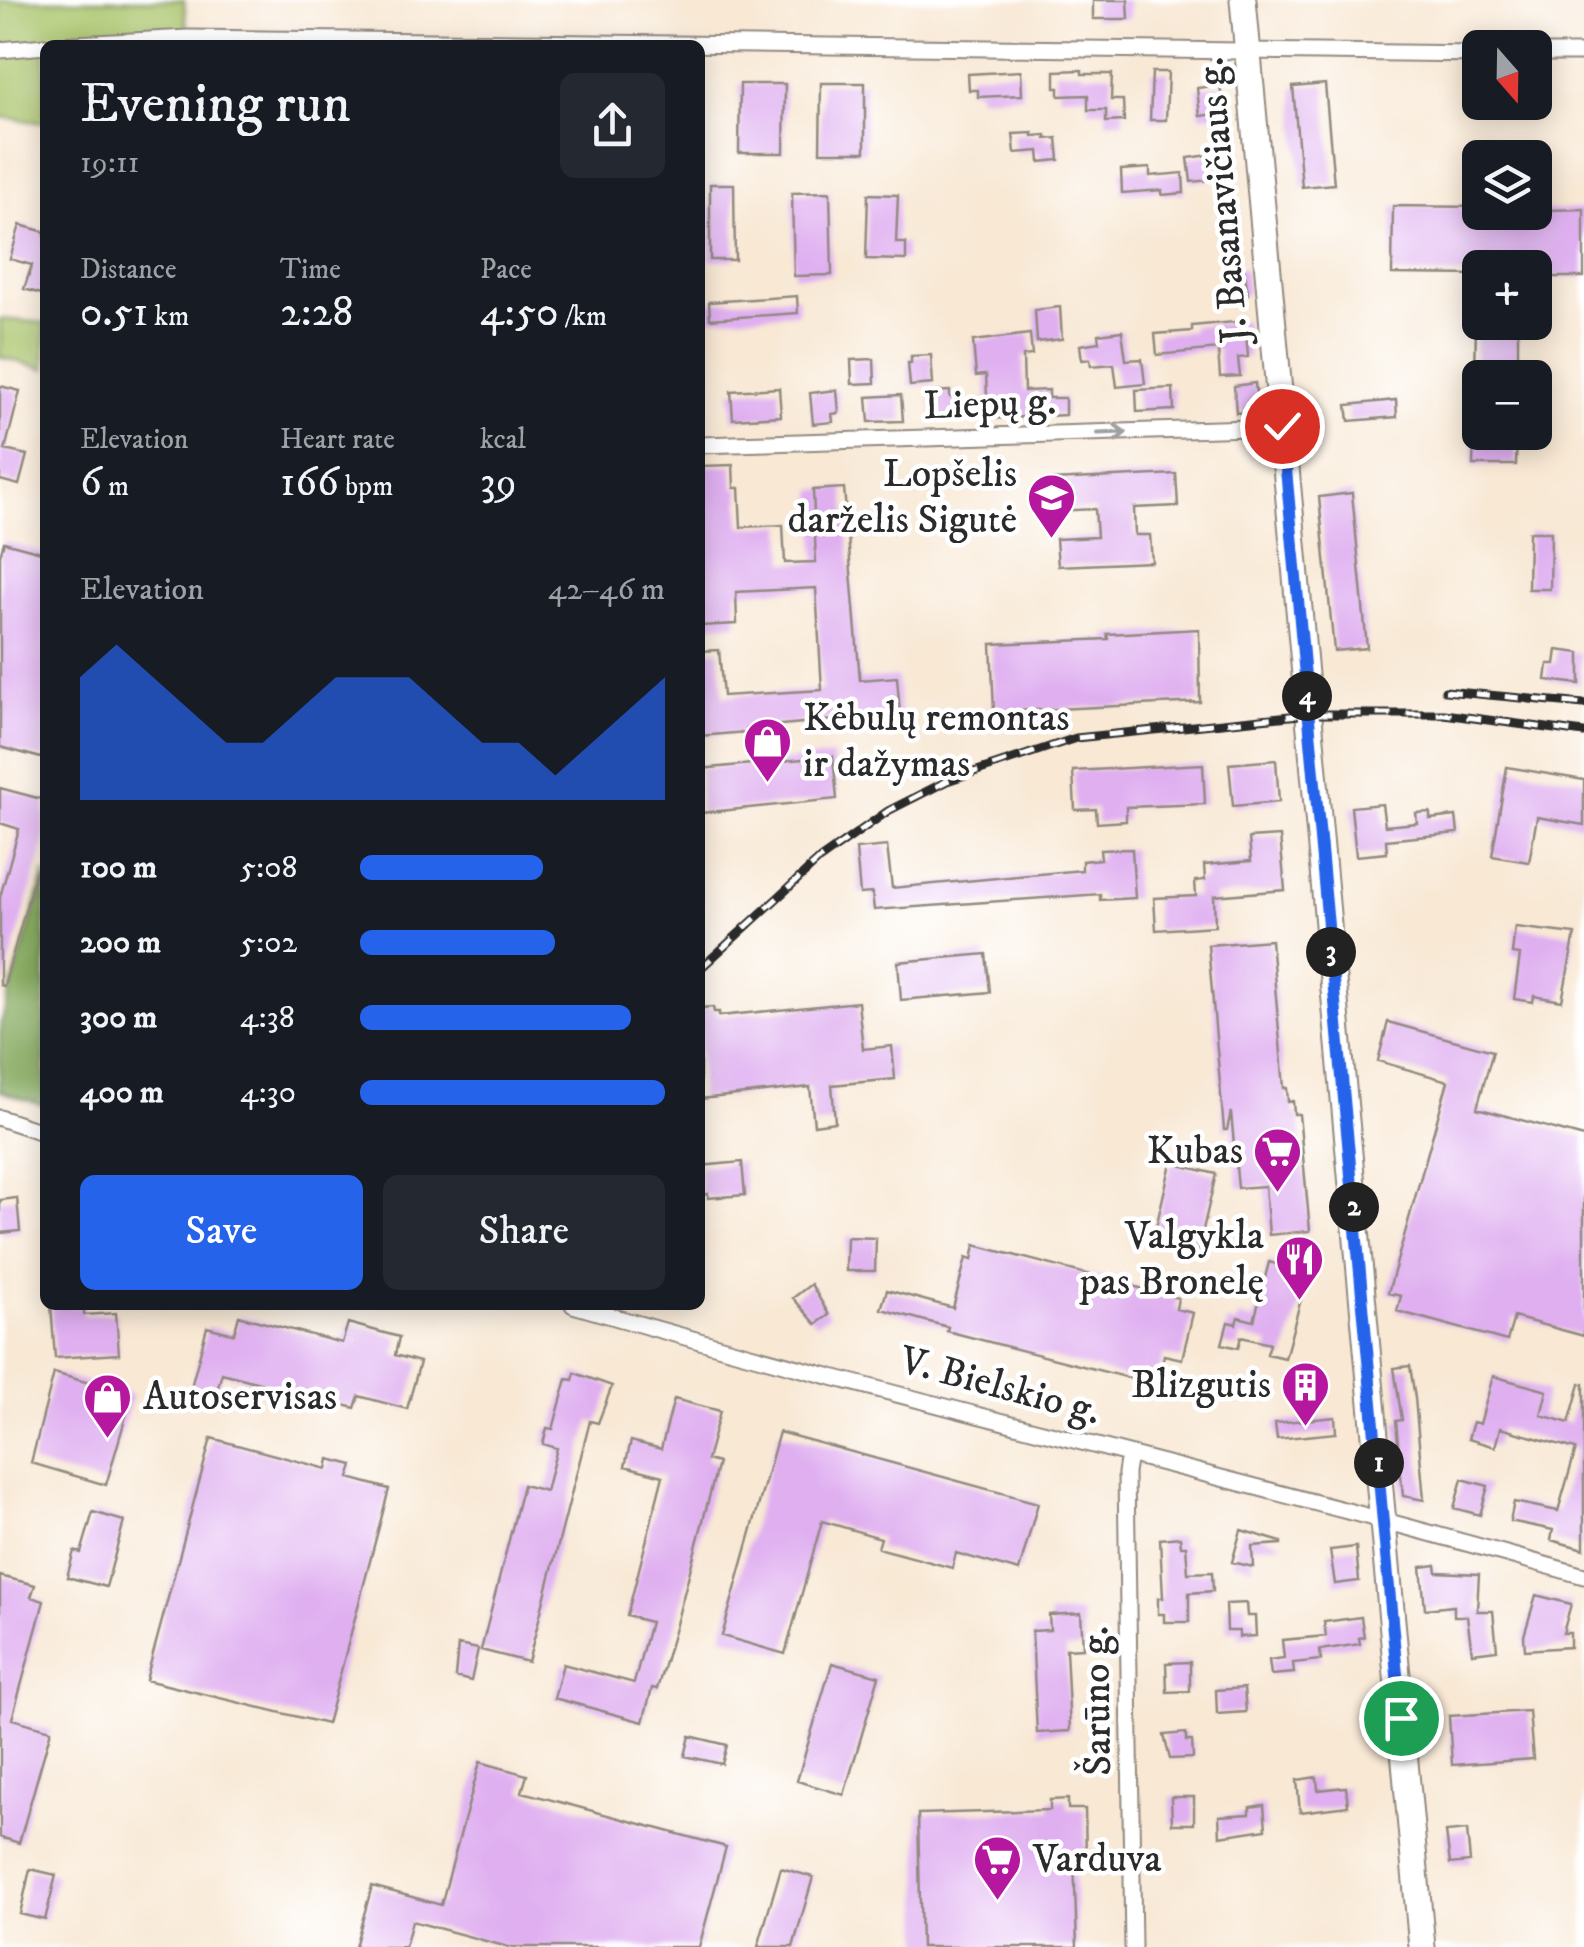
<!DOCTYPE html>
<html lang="en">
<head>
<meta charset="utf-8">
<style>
  :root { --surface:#171b24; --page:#242831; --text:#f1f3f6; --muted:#9ea1a6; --accent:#2563eb }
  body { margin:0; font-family:"IM FELL DW Pica",serif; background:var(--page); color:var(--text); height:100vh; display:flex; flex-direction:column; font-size:38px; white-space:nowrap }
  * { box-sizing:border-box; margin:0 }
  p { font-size:32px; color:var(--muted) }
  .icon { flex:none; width:55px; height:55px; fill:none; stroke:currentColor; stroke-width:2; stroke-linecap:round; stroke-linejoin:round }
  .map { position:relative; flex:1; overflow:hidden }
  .sheet { position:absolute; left:40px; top:40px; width:665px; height:1270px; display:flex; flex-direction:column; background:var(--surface); border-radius:15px; box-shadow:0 5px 25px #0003 }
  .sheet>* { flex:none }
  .needle { width:65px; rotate:160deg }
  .buttons { position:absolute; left:1462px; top:30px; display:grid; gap:20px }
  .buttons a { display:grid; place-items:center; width:90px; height:90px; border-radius:15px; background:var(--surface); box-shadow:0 5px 25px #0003; font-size:50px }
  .pin { position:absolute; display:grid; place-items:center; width:85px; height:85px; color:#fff; margin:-42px; border:5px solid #fff; border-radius:50%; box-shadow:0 2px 10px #0007 }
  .km { position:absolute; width:50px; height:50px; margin:-25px; border-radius:50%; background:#222; color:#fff; font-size:28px; line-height:50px; text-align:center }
  .round { display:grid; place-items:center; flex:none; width:105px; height:105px; border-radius:15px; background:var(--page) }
  .overview { display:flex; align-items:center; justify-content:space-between; height:170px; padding:0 40px }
  h1 { font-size:55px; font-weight:600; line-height:75px }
  .metrics { display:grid; grid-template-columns:repeat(3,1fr); gap:15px; height:170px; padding:10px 40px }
  .metrics div { display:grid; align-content:center }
  .metrics b { font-size:42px; font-weight:600 }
  .metrics small { font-size:28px; font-weight:400 }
  .metrics p { font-size:28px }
  .chart { height:280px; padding:20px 40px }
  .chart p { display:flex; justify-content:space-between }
  .chart svg { width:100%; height:180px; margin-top:10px; fill:var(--accent); opacity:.7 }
  .primary-button { display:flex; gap:20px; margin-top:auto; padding:20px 40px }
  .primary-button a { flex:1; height:115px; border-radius:15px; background:var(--accent); color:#fff; font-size:40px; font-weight:600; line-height:115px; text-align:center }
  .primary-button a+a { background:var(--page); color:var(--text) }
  ul { padding:0 40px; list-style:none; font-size:32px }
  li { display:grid; grid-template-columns:160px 120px 1fr; align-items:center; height:75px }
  li i { height:25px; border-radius:12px; background:var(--accent) }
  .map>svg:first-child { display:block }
  .green { fill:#aac56c; stroke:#6a784c; stroke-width:2.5 }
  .forest { fill:#87aa60; stroke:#596a46; stroke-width:2.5 }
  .building { fill:#dfaff0 }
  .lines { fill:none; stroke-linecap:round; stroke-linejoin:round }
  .minor-casing { stroke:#928a80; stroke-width:19 }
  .primary-casing { stroke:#928a80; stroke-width:29 }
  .minor { stroke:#fff; stroke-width:15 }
  .primary { stroke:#fff; stroke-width:25 }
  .rail-casing { stroke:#2b2b2b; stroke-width:9 }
  .rail { stroke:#fff; stroke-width:5; stroke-dasharray:15; stroke-linecap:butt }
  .oneway { stroke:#a0a0a0 }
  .route-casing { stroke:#fff; stroke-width:20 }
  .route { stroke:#2563eb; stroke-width:12 }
  .labels { text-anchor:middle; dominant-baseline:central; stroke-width:9; stroke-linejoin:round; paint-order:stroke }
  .street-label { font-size:40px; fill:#2b2b2b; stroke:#fff }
  .poi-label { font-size:40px; fill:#2b2b2b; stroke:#fff; text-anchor:end }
</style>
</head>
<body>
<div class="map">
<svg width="1584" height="1947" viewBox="0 0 1584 1947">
  <rect width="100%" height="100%" fill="#fff"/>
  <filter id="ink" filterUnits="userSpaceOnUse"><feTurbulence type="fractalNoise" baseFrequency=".01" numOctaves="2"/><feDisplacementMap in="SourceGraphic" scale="20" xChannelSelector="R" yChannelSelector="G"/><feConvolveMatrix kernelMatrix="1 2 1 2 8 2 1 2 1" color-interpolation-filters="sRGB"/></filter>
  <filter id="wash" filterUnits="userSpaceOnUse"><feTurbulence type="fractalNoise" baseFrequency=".0048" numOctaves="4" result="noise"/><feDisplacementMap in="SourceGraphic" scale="40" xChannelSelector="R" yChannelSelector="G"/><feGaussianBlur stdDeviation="2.25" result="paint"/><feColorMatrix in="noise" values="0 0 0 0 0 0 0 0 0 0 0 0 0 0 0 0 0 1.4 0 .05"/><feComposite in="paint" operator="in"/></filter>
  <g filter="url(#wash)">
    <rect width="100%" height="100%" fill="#f8e8d4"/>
    <path class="green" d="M0,0H184L188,38L45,45V123L0,117Z
      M0,319L45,323V369L0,357Z"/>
    <path class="forest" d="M45,872V1106L0,1091V1026Z"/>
    <g id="blocks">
      <path class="building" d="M1093,0H1128L1129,19H1093Z
        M1082,70V74H1112L1111,100H1123L1124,121L1106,122V110H1088V95L1059,96V88H1055V71Z
        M1021,71L1022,95L978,97V90H969L968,74Z
        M1152,72H1168L1166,120H1150Z
        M821,83H865V152H820Z
        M740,84H785L784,153H739Z
        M1325,84L1334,184L1302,187L1293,87Z
        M1220,85L1224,113L1200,116L1197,88Z
        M1033,133V136L1046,135V139L1057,138L1059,160L1040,162L1039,151L1015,153L1013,134Z
        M1217,154L1219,173L1210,174L1211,180L1191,182L1188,158Z
        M1150,168V176L1183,173L1184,193L1162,195V190L1122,193L1121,170Z
        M710,184H734L735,260H710Z
        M830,192L832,275L794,276L792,193Z
        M868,194L898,195L896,243H906V260L866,259Z
        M1393,206L1480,207V212L1584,209V277H1535V268H1480V275L1392,274Z
        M20,225L45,232V295L24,289L32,265L10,259Z
        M1244,268L1248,294L1227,297L1224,271Z
        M797,296L798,313L710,319L709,302Z
        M1060,307L1062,339L1037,342L1035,310Z
        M1245,321L1248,357L1238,358L1240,376L1220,377L1218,349L1157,355L1155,334L1192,331V326Z
        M1476,322H1518V378H1475Z
        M1122,331L1126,360L1142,359L1145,384L1117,387L1114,364L1091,366L1090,359L1082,360L1080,345L1099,342L1098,334Z
        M1030,334L1032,355L1023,356L1024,391L1049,390V398H1065V415L988,419L986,375L976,376L973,341Z
        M931,355L933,384L910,386L908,363H911V356Z
        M874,359L875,383L852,384L851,360Z
        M1255,383L1258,411L1236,413L1234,386Z
        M0,386L20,391L5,450L27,455L19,485L0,480Z
        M779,388L781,416L733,419L731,391Z
        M1173,388L1174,410L1137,412L1136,390Z
        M837,390L839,413L832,414L833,422L813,424L810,393Z
        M950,391V397H957L959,417L933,420L931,392Z
        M901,395L903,421L869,422L867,397Z
        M1396,400L1397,417L1349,421L1347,405Z
        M1480,432H1517L1516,465H1473L1474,435Z
        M733,465L734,488H739L741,527L783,525L785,563L816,562L813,490L844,488L860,680L897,677L900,714L747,728L746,732L700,736V651L719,650L723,696L822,690L816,588L736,592L737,624L700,626V466Z
        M1176,474L1178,506L1134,508L1135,535H1150L1152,562L1058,566L1056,539L1097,537L1095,509L1054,511L1052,480Z
        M1352,493L1367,648L1334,651L1319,497Z
        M1529,532H1551L1550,589H1528Z
        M4,542L45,553V759L0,747V555Z
        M1199,629L1200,702L994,712L991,644L1108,639L1107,634Z
        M1557,650L1580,653V684L1546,680L1548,664H1555Z
        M833,756L837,799L700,813V769Z
        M1276,760L1279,802L1233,806L1229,764Z
        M1203,764L1205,804L1126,807V821L1097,823L1096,809L1075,810L1073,771Z
        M1507,767L1584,780V825L1537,817L1529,862L1492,856Z
        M0,788L45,800V840L4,986L0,985V897L19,829L0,823Z
        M1382,804L1385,826L1417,823L1416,813L1430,812V819L1456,816L1458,833L1386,840L1387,853L1356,856L1351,807Z
        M1280,836L1285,890L1214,896L1215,926L1156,930L1154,898L1196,896L1195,881L1205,880L1204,865L1251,861L1249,838Z
        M887,846L892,888L1082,870V861L1101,859L1100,850L1132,849L1135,898L1100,900V894L874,910L872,893L860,894L856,849Z
        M1515,927L1575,934L1562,1001L1534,996L1533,1002L1514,999L1520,955L1512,954Z
        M1271,940L1284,1088H1287L1288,1102L1293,1101L1294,1114H1299L1310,1231L1269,1235L1265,1186L1238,1188L1231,1112L1227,1130H1224L1208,945Z
        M986,954L990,992L901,1000L898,962Z
        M858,1002L863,1049L892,1046L895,1079L832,1085L835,1122L814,1125L810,1087L700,1099V1008L713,1007L714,1012H719V1016Z
        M1388,1022L1493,1051L1477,1108L1584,1137V1336L1514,1317L1507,1341L1397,1311L1401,1296L1388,1293L1448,1081L1378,1061Z
        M742,1162L745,1195L708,1198V1194L700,1195V1166Z
        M1171,1163L1216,1174L1198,1251L1153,1240Z
        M17,1198L20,1231L0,1233V1200Z
        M847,1237L876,1238L875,1271H846Z
        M975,1245L1178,1298L1176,1309L1193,1313L1182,1359L1164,1355L1156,1385L947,1331L948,1327L881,1309L887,1290L953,1308L966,1258L972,1260Z
        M1269,1262L1308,1273L1285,1358L1267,1354L1270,1344L1241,1337L1238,1348L1222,1344L1228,1322L1236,1324L1238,1317L1254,1321Z
        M811,1284L829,1315L816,1324L793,1298Z
        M51,1305H84V1315L116,1313L119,1354L55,1358Z
        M239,1316L342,1343L348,1323L399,1337L395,1355L420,1362L407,1409L359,1396L355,1408L222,1373L215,1397L190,1391L207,1327L234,1334Z
        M1410,1366L1415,1398L1424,1500L1403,1496L1401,1475L1396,1421L1402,1420L1394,1368Z
        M54,1373L132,1395L106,1485L31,1463Z
        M575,1373L612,1386L598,1423L590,1421L528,1662L481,1650L523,1485L546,1491L557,1448L543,1444L547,1428L553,1429L567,1379L573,1380Z
        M1493,1376L1547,1391L1541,1415L1569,1423L1580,1384H1584V1549L1551,1540L1553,1530L1510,1521L1514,1502L1558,1511L1576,1449L1500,1428L1495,1447L1468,1439L1473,1422L1480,1424Z
        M674,1399L720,1411L707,1460L718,1463L675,1628L657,1689L652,1688L643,1722L554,1698L563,1664L634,1683L650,1622L627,1616L663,1476L625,1466L631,1441L661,1449Z
        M1335,1417L1336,1433L1277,1439L1275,1423Z
        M779,1432L1038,1503L1019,1571L956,1553L952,1568L878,1548L881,1538L822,1521L785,1654L722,1636Z
        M211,1438L327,1469L329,1459L353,1465L349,1478L389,1489L327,1724L146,1680Z
        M1462,1479L1488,1486L1480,1515L1454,1508Z
        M93,1512L124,1521L106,1587L67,1577L74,1551L81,1553Z
        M1241,1530L1281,1542V1544L1252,1546L1253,1567L1232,1562Z
        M1180,1537L1181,1546H1186L1188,1573L1212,1572L1213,1591L1189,1593V1622H1164V1614H1158V1598H1163L1160,1539Z
        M1356,1547L1359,1581L1335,1584L1330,1550Z
        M1436,1565L1437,1572L1479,1574L1477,1611H1493L1497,1650L1472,1653L1467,1616H1454V1606L1425,1609L1421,1567Z
        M0,1576L35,1585L31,1597L44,1601L12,1719L51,1730L19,1843L0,1837Z
        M1536,1595L1571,1604L1563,1633H1570V1647L1525,1650L1524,1636Z
        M1246,1603L1247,1616H1255L1256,1636L1239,1637V1631H1227L1226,1604Z
        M1081,1613L1083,1648L1066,1649L1070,1731L1037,1733L1032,1631L1050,1630L1049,1615Z
        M1361,1617L1364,1637L1359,1638L1360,1644L1320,1650L1321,1660L1293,1663L1294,1673L1271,1675L1269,1660L1284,1658L1282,1640L1326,1636L1324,1622Z
        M458,1645L478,1649L471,1681L455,1677Z
        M1190,1662V1691L1167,1692L1166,1663Z
        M832,1663L879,1676L844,1795L797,1781Z
        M1244,1688L1246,1712L1217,1714L1216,1690Z
        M1529,1711L1533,1759L1452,1765L1449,1716Z
        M1186,1733V1741H1192L1193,1758L1170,1759L1164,1735Z
        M690,1736L727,1745L722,1764L685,1756Z
        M480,1762L527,1775L522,1792L726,1847L699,1947H508L412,1921L405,1947H355L372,1886L441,1905Z
        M1317,1777L1318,1790L1346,1787L1348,1806L1300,1812L1297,1780Z
        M1171,1797H1194V1824H1172Z
        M1068,1799V1809H1085L1086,1857L1074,1858L1077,1947H921L918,1814L1050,1810V1800Z
        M1264,1805L1266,1829L1220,1836L1219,1816L1250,1814V1807Z
        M1467,1830L1470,1862L1450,1864L1446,1832Z
        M781,1868L813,1877L793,1947H758Z
        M30,1869L56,1875L45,1920L20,1914Z"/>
    </g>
  </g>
  <g filter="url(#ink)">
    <use href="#blocks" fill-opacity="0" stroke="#928a80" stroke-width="2.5"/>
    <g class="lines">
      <defs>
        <path id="minor" d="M58,45L188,38L1480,54
          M0,50L45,46
          M1535,53H1584
          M700,445L1283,427
          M0,1118L45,1133
          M573,1305C908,1403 1249,1480 1584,1576
          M1129,1455L1126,1473L1133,1947"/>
        <path id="primary" d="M1243,0L1422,1947"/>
      </defs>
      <use href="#minor" class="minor-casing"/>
      <use href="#primary" class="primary-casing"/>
      <use href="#minor" class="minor"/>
      <use href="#primary" class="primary"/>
      <defs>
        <path id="rail" d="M1445,691L1584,704
          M700,969L820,859L888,811L947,781L1076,738L1309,714H1444L1584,733"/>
      </defs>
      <use href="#rail" class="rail-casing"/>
      <use href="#rail" class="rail"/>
    </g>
    <defs><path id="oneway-shaft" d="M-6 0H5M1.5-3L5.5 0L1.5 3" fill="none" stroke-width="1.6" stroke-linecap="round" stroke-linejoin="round" transform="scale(2.5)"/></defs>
    <use class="oneway" href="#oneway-shaft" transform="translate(1112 433) rotate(-2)"/>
  </g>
  <g class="lines" filter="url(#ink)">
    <defs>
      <path id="route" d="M1282,426L1401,1718"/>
    </defs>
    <use href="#route" class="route-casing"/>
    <use href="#route" class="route"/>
  </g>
  <defs>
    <symbol id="school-pin" viewBox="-11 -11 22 30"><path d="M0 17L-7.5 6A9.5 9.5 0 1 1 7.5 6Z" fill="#b5179e" stroke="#fff"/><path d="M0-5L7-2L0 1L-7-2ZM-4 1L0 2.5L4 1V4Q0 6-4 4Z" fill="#fff"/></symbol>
    <symbol id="shop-pin" viewBox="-11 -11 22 30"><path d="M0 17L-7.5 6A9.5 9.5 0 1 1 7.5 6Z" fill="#b5179e" stroke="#fff"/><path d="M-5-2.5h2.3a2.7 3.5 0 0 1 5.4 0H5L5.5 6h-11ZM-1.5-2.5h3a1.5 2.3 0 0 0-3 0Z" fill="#fff"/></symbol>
    <symbol id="supermarket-pin" viewBox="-11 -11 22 30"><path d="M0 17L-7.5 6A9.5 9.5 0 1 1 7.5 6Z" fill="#b5179e" stroke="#fff"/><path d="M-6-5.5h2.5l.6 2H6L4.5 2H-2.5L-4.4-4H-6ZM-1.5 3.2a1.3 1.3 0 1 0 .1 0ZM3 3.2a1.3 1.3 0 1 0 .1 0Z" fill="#fff"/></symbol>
    <symbol id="restaurant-pin" viewBox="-11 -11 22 30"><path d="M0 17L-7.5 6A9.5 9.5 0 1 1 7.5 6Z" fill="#b5179e" stroke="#fff"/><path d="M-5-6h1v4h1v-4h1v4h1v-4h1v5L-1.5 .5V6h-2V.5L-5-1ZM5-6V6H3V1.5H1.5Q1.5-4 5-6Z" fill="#fff"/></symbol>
    <symbol id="building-pin" viewBox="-11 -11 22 30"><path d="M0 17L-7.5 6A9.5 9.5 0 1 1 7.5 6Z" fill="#b5179e" stroke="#fff"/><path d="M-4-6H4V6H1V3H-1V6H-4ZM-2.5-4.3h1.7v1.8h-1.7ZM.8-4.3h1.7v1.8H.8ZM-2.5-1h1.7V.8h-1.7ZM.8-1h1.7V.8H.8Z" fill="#fff"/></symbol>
  </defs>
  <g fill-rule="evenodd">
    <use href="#school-pin" x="1024" y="470" width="55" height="75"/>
    <use href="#shop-pin" x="740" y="714" width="55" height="75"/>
    <use href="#supermarket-pin" x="1250" y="1124" width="55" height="75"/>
    <use href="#restaurant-pin" x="1272" y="1232" width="55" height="75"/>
    <use href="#building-pin" x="1278" y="1358" width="55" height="75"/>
    <use href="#shop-pin" x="80" y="1370" width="55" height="75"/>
    <use href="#supermarket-pin" x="970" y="1832" width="55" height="75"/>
  </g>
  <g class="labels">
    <g class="street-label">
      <text transform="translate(1224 200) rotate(-95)">J. Basanavičiaus g.</text>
      <text transform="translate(990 405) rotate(-2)">Liepų g.</text>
      <text transform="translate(1000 1387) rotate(15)">V. Bielskio g.</text>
      <text transform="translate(1098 1701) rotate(-91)">Šarūno g.</text>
    </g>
    <g class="poi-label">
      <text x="1017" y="475">Lopšelis<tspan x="1017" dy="46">darželis Sigutė</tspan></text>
      <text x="803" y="719" text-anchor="start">Kėbulų remontas<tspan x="803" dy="46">ir dažymas</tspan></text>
      <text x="1243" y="1152">Kubas</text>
      <text x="1264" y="1237">Valgykla<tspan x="1264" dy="46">pas Bronelę</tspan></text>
      <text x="1271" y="1386">Blizgutis</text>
      <text x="143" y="1398" text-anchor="start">Autoservisas</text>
      <text x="1033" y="1860" text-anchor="start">Varduva</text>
    </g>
  </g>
</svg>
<div class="buttons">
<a><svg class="needle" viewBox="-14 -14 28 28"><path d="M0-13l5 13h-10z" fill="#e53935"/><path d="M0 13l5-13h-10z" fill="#9ea1a6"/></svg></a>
<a><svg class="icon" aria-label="layers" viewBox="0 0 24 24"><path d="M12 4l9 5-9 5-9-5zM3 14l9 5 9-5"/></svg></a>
<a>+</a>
<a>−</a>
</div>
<div class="pin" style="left:1401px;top:1718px;background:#1e9e55"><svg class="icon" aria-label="arrive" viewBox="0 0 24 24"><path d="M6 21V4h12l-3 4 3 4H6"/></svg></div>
<div class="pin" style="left:1282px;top:426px;background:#d93025"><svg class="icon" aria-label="check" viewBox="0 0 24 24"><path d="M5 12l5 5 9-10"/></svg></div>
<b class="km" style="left:1379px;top:1463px">1</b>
<b class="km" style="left:1354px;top:1207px">2</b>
<b class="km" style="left:1331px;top:952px">3</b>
<b class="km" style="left:1307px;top:696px">4</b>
<section class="sheet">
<div class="overview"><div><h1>Evening run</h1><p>19:11</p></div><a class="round"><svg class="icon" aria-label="share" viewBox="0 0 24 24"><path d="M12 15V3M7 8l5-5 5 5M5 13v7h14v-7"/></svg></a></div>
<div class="metrics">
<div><p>Distance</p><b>0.51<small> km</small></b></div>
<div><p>Time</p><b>2:28</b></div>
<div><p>Pace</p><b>4:50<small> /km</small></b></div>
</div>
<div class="metrics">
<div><p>Elevation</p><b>6<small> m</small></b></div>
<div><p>Heart rate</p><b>166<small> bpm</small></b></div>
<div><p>kcal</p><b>39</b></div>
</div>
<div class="chart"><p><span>Elevation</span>42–46 m</p>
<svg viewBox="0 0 160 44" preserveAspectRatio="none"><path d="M0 44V14L10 6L20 14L30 22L40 30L50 30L60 22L70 14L80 14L90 14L100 22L110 30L120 30L130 38L140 30L150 22L160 14V44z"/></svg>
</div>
<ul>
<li><b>100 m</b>5:08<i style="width:60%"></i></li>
<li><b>200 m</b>5:02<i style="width:64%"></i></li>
<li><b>300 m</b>4:38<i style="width:89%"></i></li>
<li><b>400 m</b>4:30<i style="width:100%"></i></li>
</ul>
<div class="primary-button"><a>Save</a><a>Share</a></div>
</section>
</div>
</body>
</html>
